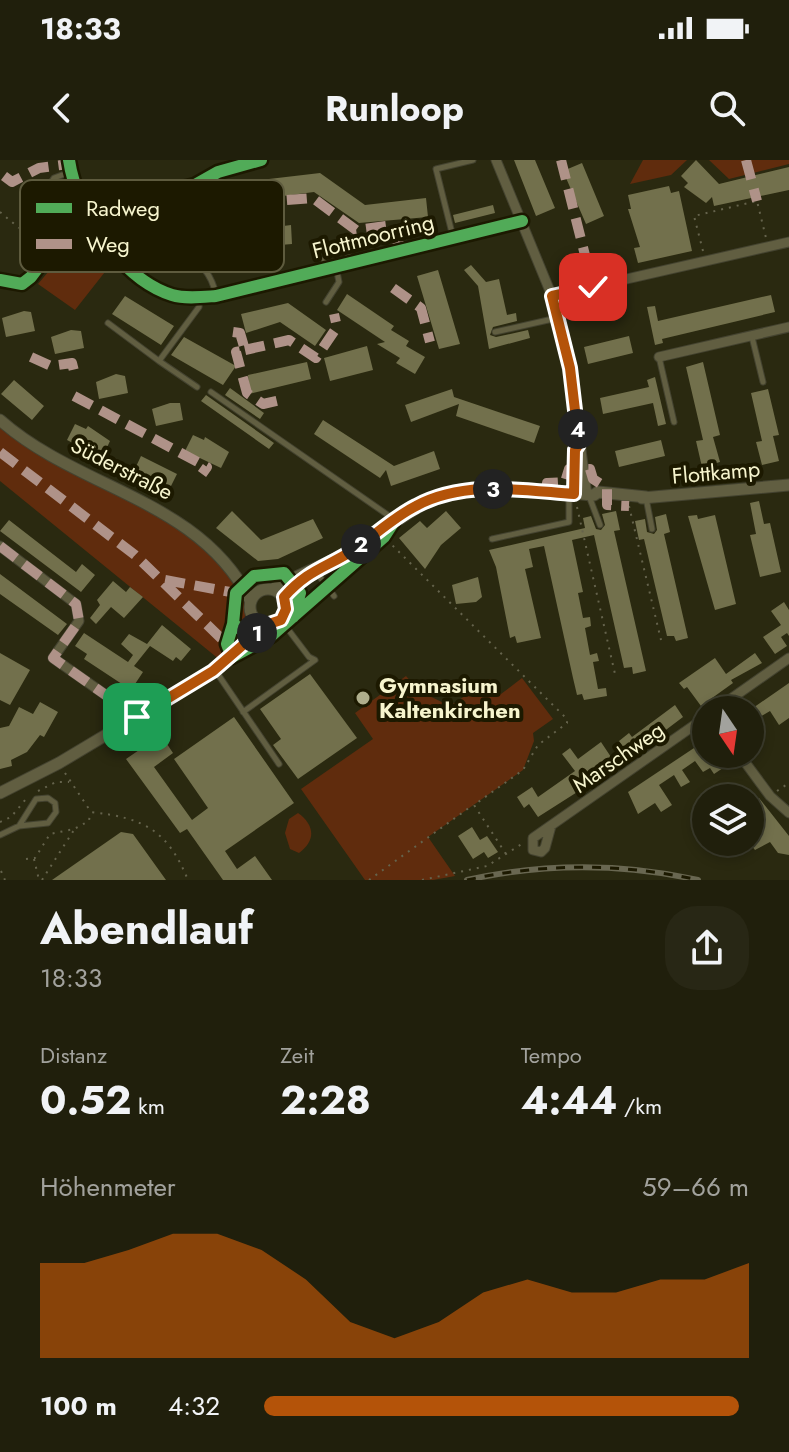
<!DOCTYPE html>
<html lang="de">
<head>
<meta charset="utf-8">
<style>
  :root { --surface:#201f0c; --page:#282715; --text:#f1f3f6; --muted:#a2a29d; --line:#3d3d2d; --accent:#b45309 }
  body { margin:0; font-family:Jost,sans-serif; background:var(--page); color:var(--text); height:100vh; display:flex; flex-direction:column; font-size:30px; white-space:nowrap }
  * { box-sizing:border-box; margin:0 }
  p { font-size:26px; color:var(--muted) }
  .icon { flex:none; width:44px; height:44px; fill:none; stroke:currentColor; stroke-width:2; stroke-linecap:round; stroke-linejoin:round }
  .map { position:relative; height:720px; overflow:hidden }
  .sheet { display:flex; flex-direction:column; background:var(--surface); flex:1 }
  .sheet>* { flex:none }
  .needle { width:52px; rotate:167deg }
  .controls { position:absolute; left:692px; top:536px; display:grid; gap:16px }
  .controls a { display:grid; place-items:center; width:72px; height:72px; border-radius:50%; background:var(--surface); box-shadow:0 4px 12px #0003,0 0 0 2px var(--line); font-size:40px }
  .pin { position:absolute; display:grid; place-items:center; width:68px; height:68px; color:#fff; margin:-34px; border-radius:16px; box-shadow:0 4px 12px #0006 }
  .km { position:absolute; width:40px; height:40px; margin:-20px; border-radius:50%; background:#222; color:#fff; font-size:22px; line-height:40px; text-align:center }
  .round { display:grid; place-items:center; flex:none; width:84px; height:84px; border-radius:32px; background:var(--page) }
  .head { display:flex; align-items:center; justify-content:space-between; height:136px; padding:0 40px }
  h1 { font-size:44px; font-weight:700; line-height:60px }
  .figures { display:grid; grid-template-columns:repeat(3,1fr); gap:12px; height:136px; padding:8px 40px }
  .figures div { display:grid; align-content:center }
  .figures b { font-size:40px; font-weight:700 }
  .figures small { font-size:22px; font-weight:400 }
  .figures p { font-size:22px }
  .chart { height:224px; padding:16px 40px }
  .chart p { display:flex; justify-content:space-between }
  .chart svg { width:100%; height:144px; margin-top:8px; fill:var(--accent); opacity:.7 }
  ul { padding:0 40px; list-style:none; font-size:26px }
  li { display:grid; grid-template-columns:128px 96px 1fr; align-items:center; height:60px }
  li i { height:20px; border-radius:10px; background:var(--accent) }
  .status { display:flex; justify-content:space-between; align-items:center; height:56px; padding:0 40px; background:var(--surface); direction:ltr }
  .status svg { height:22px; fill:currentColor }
  header { display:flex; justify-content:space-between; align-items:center; height:104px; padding:0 40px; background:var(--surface); font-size:36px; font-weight:700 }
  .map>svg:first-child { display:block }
  .green { fill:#602c0d }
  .building { fill:#72704c }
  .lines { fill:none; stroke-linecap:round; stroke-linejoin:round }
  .service-casing { stroke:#444330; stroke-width:7 }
  .minor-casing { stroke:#444330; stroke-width:11 }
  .tertiary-casing { stroke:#444330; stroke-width:13 }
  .path { stroke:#65634c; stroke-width:2; stroke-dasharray:2 6; stroke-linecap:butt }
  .service { stroke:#615e41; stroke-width:5 }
  .minor { stroke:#615e41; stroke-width:9 }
  .tertiary { stroke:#615e41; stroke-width:11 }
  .rail-casing { stroke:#696751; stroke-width:6 }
  .rail { stroke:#1c1900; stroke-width:3; stroke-dasharray:9; stroke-linecap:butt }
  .quiet { stroke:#af9288; stroke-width:10; stroke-dasharray:20 10; stroke-linecap:butt }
  .cycleway-casing { stroke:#1c1900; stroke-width:17 }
  .cycleway { stroke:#51ab58; stroke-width:12 }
  .route-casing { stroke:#fff; stroke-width:16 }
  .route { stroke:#b45309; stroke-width:10 }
  .poi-dot { fill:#afae8c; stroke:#1c1900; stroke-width:3 }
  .labels { text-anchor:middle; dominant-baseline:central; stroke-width:8; stroke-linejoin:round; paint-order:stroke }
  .street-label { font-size:22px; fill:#f7f5ce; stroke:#1c1900 }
  .poi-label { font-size:22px; font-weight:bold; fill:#f7f5ce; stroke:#1c1900; text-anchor:start }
  .key { fill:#1c1900; stroke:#5e5b3e; stroke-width:2 }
  .key-label { font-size:22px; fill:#f7f5ce }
</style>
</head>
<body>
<div class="status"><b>18:33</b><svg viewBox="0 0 49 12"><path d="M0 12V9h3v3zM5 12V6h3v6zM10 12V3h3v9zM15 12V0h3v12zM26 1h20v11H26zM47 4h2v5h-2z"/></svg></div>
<header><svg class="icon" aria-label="back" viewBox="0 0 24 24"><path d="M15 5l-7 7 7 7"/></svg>Runloop<svg class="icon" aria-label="search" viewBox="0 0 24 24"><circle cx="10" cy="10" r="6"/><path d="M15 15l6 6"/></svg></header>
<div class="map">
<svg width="789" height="720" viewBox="0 0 789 720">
  <rect width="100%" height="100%" fill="#2a2910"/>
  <path class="green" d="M643,0H687L671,15L630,24Z
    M709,0H789V4L729,19Z
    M86,67L112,103L75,150L38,124Z
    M0,267C80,311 176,348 233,421C238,427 245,434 246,441C248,465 236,482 220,500L0,321Z
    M406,516L419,531L450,546L490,519L501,534L522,518L553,559L533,573L534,581L523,610L428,677L455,716L433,720H365L301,629L373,579L355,553Z
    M298,653C315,665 316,681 299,693L290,689L285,673L289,659Z"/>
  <path class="building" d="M514,0H535L555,48L536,56Z
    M696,0L719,24L789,7V30L714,46L712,37L706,43L684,27L688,23L681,16Z
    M582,3L604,56L586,64L563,11Z
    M320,13L365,45L426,38L428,57L359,63L314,32L253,40L251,21Z
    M669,26L671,33L679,31L692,91L638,103L634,88L640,87L628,49H631L628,35Z
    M185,40L229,73L291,65L292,84L224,90L179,59L118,67L116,49Z
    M493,45L495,53L455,63L453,55Z
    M471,105L486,122L499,119L507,155L516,153L517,161L493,167L490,175L496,177L528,170L530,178L489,189L478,126L464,110Z
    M438,110L460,184L439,189L417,116Z
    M347,134L394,166L391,170L409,181L406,186L425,197L415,214L396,203L400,198L377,184L385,182L337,150Z
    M771,135L775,152L662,179L663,183L655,185L647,147L655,146L658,161Z
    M125,136L174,166L161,185L112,154Z
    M288,143L326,170L315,186L280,162L246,173L241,154Z
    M24,151L31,152L35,171L6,177L2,158Z
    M71,170L81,171L84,188L55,194L51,177Z
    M629,176L633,193L588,204L584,187Z
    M184,177L236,206L223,225L171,195Z
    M367,186L373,210L330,221L324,198Z
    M307,202L311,219L249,234L248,215Z
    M703,202L720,275L713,277L720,302L702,307L696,281L703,280L686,207Z
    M116,214L125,216L128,233L99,239L96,222Z
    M655,217L666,264L658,266L653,243L603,254L600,238L649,227L647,220Z
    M14,220L44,246L32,260L1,234Z
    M230,228L264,253L260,259L225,235Z
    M452,229L454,237L540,266L534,283L456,256L459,244L411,262L405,245Z
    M768,229L779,275L773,276L779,301L762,305L756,282L762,281L751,233Z
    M206,235L274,283L269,289L201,241Z
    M170,243H180L183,260L156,266L152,249Z
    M323,260L394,306L434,291L440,309L391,326L386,310L380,318L314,274Z
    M75,264L86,269L88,266L110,281L102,298L67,280Z
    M193,275L204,280L205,277L229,292L221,308L185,291Z
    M661,280L665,296L619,307L615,291Z
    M141,296L177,314L169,330L133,313Z
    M759,341L764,364L770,363L781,412L760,417L750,375L756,374L750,343Z
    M232,351L261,380L313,359L323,378L278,399L258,401L216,368Z
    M446,351L461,368L441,385L425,409L399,378L420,361L427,368Z
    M616,351L620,370L614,371L646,511L633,514L632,507L624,508L594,375L572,380L583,432L578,433L583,458L590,457L591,466L585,468L590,495L597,493L599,501L593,502L598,529L606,528L607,536L584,540L582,534L577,535L573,518L544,386L529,389L533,407L525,409L541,478L517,483L515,476L510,478L496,407L489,390L585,368L583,358L591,356L596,369L601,370L605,365L602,354Z
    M666,354L670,372L664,374L688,478L676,481L674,476H667L644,379L639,380L635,361L645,359L647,372L654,374L657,370L655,357Z
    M697,355L698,359L715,355L736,444L715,450L688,356Z
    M9,360L76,412L82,404L95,415L81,432L0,371Z
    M0,414L67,464L58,475L0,434Z
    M478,417L482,437L476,442L456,444L452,425Z
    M113,421L126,432L130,427L143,437L124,458L111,447L96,464L90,458L100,445L97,440Z
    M784,442L789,450V476L787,473L781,477L787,486L775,494L763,477L781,465L771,451Z
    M162,465L191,489L181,501L176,497L173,501L150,486L134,506L143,512L131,530L84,499L87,494L75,486L84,473L128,502L133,495L121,484L129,474L147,484Z
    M0,493L30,510L10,545L0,540Z
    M755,493L762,503L731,520L733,523L701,546L687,527L684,529L679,523L715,498L726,514Z
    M310,514L357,578L298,619L273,585L281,579L260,549Z
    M789,523V558L779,565L770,551L750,563V550Z
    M40,542L58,552L44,577L40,575L27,592L11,600L12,606L0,609V568L9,566L19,547L33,554Z
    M675,545L683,557L630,597L619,581L629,573L632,577Z
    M234,557L294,643L225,691L237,709L255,696L272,720H223L187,669L180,673L126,599L161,575L173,593L154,607L192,660L208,648L174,599Z
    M706,580V594H722L729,604L714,614L710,608L703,612L695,601L682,610L690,622L681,627L674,615L659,625L672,645L661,652L655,643L638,654L628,632Z
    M601,582L613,600L590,616L593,622L538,657L529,644L524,648L517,637L532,627L538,637L575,611L562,594L570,588L578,599Z
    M759,638L789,676V695L778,693L770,682L755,690L750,684L761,674L750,658V644Z
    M472,667L480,680L487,676L498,692L488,698L484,692L473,699L458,676Z
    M121,672L133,674L166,720H52Z"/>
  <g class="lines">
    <defs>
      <path id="service" d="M47,29L54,18L70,12
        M453,77L436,9L473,0
        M115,91C156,89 205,83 216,135
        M348,94L349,103
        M324,100L326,108
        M114,109L120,101
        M569,117L572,132
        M326,142L339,122L336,107
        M108,163L159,201
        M495,172L557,158
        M752,177L763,222
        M659,197L674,262
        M197,227L159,201L199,147L200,138
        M211,232L395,360
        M589,336L600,365
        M646,338L652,369
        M492,379L569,362V335
        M314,409L334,436
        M215,510L279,604
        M243,552L315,500L309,497L281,460
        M0,675L19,666L48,663L56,652L55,643L48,638L36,639L19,666"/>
      <path id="minor" d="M69,0C76,50 121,119 172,135C185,139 202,137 216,136L522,61
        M496,0L552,136L570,208L587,335
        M552,136L789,82
        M659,197L789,167
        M574,334L575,290L579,284
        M0,386L76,444L79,461L53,498L137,557
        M715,550L789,498
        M739,594L770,636L789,653
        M551,666L545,688L541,692L533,690V678L706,557"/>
      <path id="tertiary" d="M0,260C79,330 199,339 250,440
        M642,338L789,325
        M250 447a18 18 0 1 1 36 0a18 18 0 1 1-36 0Z
        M273,429C298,414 324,406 349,392C392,369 421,334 472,328C511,323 555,333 594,335L598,332L646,337
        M236,485L253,458
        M0,633L59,603L213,511L266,465"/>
    </defs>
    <use href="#service" class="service-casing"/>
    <use href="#minor" class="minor-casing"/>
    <use href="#tertiary" class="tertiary-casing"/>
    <path class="path" d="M0,52L19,68
      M703,91L694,56L757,41L766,78
      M629,346L661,480
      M577,347L615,514
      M387,380L567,559V563L538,585L523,610L474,645L506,694
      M65,613L91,652C143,658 167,669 188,720
      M38,631L56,622H69
      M777,631L789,623
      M0,662L11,657L26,639
      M26,699L35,698L50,674L74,669L89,661L90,653
      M34,699L39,720
      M1,711L5,720
      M42,720L74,670
      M369,720L473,645
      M422,720L487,706L525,682"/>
    <use href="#service" class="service"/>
    <use href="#minor" class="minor"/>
    <use href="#tertiary" class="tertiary"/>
    <defs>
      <path id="rail" d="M467,720C542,703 623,703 698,720"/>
    </defs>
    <use href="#rail" class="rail-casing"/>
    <use href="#rail" class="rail"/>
    <path class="quiet" d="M561,0L593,127
      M746,0L757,41
      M4,16L12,22L39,8L69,4
      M209,17L226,39L236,44L313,38L356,70L386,66L403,89
      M393,128L421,148L430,182
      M233,172L240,173L245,190L236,192L247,233L263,244L285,239
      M245,190L289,180L316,198L337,167L334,154
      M31,197L51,206L72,203L75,215
      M74,236L207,307L202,314
      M0,292L135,395L227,484
      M546,332L547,323L565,322L569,309H590L593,319L607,328V345L629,346
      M0,386L76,444L79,461L53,498L137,557
      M165,420L236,433"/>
    <defs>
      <path id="cycleway" d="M69,0C76,50 121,119 172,135C185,139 202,137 216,136L522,61
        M0,120L22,124L31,117L79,53L195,25L218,12L261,0
        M233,464L227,484L232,497L271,476L384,377L395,360
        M242,470L233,464L236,433L254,416L284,413L300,433L293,457"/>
    </defs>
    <use href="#cycleway" class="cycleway-casing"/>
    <use href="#cycleway" class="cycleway"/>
  </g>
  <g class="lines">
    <defs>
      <path id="route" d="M137,557L213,511L266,465L281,460L286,449L284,437C309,409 326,408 355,389C375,375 394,357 416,346C465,320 520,330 574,334L575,290L579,284L570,208L552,136L593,127"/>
    </defs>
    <use href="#route" class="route-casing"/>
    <use href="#route" class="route"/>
  </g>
  <circle class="poi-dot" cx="363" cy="538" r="8"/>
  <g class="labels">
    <g class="street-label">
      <text transform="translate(373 76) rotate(-14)">Flottmoorring</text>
      <text transform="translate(122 308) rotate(27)">Süderstraße</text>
      <text transform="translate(716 312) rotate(-5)">Flottkamp</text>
      <text transform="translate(618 597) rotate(-35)">Marschweg</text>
    </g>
    <g class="poi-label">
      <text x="379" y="525">Gymnasium<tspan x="379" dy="25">Kaltenkirchen</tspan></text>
    </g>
  </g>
  <rect x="20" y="20" width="264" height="92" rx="12" class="key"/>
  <rect x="36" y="43" width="36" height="10" fill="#51ab58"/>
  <rect x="36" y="79" width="36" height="10" fill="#af9288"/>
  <g class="key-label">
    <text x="86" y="56">Radweg</text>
    <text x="86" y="92">Weg</text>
  </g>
</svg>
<div class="controls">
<a><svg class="needle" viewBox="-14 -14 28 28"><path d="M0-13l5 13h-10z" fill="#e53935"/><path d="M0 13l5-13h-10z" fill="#a2a29d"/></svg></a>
<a><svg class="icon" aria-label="layers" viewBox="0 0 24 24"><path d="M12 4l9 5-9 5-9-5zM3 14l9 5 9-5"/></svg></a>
</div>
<div class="pin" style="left:137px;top:557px;background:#1e9e55"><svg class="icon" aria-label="arrive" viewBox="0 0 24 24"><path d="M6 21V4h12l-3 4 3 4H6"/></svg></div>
<div class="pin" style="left:593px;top:127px;background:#d93025"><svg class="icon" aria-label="check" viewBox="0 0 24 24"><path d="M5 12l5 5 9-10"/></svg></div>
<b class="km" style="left:257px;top:473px">1</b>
<b class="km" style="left:361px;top:384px">2</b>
<b class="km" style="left:493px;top:329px">3</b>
<b class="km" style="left:578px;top:269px">4</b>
</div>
<section class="sheet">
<div class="head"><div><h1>Abendlauf</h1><p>18:33</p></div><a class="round"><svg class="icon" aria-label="share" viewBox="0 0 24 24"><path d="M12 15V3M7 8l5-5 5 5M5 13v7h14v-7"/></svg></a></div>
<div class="figures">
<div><p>Distanz</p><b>0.52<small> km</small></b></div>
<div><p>Zeit</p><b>2:28</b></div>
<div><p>Tempo</p><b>4:44<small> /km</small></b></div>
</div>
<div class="chart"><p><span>Höhenmeter</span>59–66 m</p>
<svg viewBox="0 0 160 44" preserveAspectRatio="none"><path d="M0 44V15L10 15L20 11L30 6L40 6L50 11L60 20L70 33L80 38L90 33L100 24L110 20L120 24L130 24L140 20L150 20L160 15V44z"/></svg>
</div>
<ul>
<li><b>100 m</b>4:32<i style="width:98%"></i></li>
</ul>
</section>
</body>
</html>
